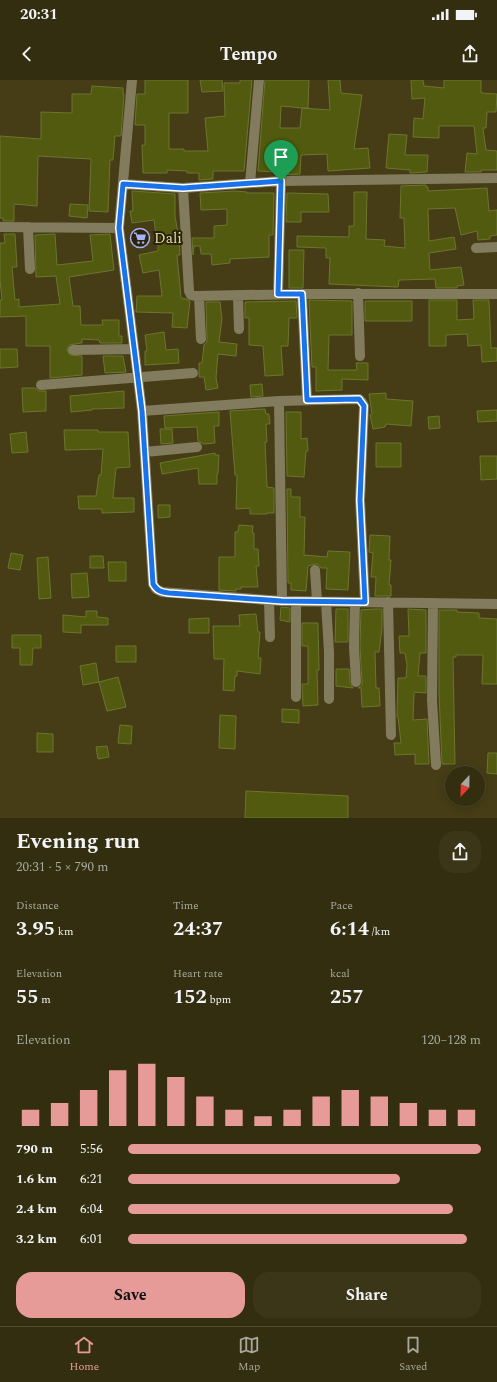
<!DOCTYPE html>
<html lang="en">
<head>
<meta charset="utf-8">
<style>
  :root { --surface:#342e10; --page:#3c3619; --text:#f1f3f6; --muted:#a9a89f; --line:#4e4a30; --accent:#e69b98 }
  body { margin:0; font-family:Spectral,serif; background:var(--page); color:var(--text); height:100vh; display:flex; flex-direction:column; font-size:15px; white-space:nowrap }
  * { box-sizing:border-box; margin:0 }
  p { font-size:13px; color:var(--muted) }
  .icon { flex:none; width:22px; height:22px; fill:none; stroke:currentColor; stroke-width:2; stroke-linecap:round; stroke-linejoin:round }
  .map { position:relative; height:738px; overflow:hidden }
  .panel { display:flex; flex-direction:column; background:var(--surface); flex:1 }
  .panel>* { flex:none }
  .needle { width:26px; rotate:202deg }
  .buttons { position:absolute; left:445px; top:686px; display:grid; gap:8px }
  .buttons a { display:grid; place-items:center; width:40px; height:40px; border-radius:50%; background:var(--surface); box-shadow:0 2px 10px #0003,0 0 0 1px var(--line); font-size:20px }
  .pin { position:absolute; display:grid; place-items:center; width:34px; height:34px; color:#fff; margin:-41px -17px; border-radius:50% 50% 50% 0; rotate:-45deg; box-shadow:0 0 4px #0007 }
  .pin .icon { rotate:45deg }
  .round { display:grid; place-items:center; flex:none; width:42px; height:42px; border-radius:16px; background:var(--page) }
  .overview { display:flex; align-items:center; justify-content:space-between; height:68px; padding:0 16px }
  h1 { font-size:22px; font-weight:700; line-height:30px }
  .metrics { display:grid; grid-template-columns:repeat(3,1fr); gap:6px; height:68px; padding:4px 16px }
  .metrics div { display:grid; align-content:center }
  .metrics b { font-size:20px; font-weight:700 }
  .metrics small { font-size:11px; font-weight:400 }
  .metrics p { font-size:11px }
  .chart { height:112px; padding:8px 16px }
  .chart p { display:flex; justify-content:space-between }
  .chart svg { width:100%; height:72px; margin-top:4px; stroke:var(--accent); stroke-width:6 }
  .action { display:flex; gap:8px; margin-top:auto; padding:8px 16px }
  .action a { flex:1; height:46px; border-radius:16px; background:var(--accent); color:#111; font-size:16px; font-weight:700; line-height:46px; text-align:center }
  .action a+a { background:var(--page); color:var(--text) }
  ul { padding:0 16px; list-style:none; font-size:13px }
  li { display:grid; grid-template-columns:64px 48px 1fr; align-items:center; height:30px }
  li i { height:10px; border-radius:5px; background:var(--accent) }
  .status { display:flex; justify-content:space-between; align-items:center; height:28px; padding:0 20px; background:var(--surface); direction:ltr }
  .status svg { height:11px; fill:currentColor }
  header { display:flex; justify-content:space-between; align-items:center; height:52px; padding:0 16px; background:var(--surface); font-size:18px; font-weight:700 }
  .menu { display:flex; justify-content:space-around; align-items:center; height:56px; border-top:1px solid var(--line); background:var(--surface); font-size:11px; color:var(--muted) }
  .menu a { display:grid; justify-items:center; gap:2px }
  .menu .active { color:var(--accent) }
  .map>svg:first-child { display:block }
  .building { fill:#515a0e; stroke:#6b762f; fill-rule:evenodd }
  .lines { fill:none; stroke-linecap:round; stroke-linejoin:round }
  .minor { stroke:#827b5e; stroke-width:10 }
  .route-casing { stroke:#fff; stroke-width:8 }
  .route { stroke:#1a73e8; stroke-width:5 }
  .labels { text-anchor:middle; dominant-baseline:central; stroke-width:4; stroke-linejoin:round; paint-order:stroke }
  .poi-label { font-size:15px; fill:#e0d8b5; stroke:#2b2404; text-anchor:start }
</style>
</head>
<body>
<div class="status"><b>20:31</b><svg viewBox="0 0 49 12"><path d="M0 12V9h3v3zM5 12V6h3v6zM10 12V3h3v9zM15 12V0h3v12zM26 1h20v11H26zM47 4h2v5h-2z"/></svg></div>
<header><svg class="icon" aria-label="back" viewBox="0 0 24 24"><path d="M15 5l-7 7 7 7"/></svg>Tempo<svg class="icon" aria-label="share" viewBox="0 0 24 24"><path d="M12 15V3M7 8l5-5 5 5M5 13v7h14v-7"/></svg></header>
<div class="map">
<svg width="497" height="738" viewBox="0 0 497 738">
  <rect width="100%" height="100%" fill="#463d16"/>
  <path class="building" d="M145,0H188V33H169V69H184V71H208L205,38L225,36L224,3H240V0H252L244,91H213V99L199,100V93H187V91L167,90V93H143L142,65H145V45H135L137,14H145Z
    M200,0H222L223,11L202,12Z
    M265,0H309L308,28H302L330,30L328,0H340L341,13L362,15L354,69L368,68L370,88L328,91L327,74L301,75L300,94L275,95L276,92L258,91ZM281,26L302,28L300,48H280Z
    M411,0H423L424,6L444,8V0H481V13L497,14L496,32H487L486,48H483L486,70L497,71V90H481V92H465L467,73L477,74L474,46H439V58L413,57L414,38L423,39L425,18L412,19Z
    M92,6L123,8V14H124L121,56H115L113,80H110L108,132L89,131L91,79L38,76L37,126L14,124V141H3V138H0V56L41,59V32L72,33V14H91Z
    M389,54L407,55L405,75H428L427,92L410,93V90L386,88Z
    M426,105V107H428V111L487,108L489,131L497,130V155L490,156V159L478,160L477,151L461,155L455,128L428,129L429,161L454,157L456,169L429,173L430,190L461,187L464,205L457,206V208H436L435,199L399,200L398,207L329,204L330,178H326V168L297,167V156L349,157V146H354V112H367L366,159L385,160L384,166L405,168L404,138H400L401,106Z
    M132,111L175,114V136L179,159L180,175H177L181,218L186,219L190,221L187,248L172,247L173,233L136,232L137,216H162L159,190L143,193L139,175L158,171V154L156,155L154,140L132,143L130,131H133Z
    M235,111L247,112V113H274L273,155H269V177L230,179V183L212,185L211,174H201L200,166H194L193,175L192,158H214V146L227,145V129L201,130L200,113Z
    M287,113L328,114L329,132H301V142H286Z
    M70,124L88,125L87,138L69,136Z
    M4,154H15L17,187H12L15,220L19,219V227L60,224L56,196L36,197L35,155L55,154L57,185L93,181L90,155L110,154L114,190L69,197L73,226H80L81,245H103L102,240H119V256H122V263H100L99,260L82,259V263L69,265L67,270L70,275L82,276V295L50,298V266H26V236L0,237V220H2L0,200V163H5Z
    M289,170H304L303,208H289Z
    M309,220L352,221V255H329L328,290H357L356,283H368V300L342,299V310L316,311V287H312Z
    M429,220H457V240L474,239L473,220H489L491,268H497V281L482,282L481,265L468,266L467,254L446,255V266H429Z
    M296,221L297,238H289L288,266H281L283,295L265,296L263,266L249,265V238H245V222Z
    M365,221H412V241H365Z
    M206,222H220L222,239L219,262L237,264L236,276L218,274L216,298L218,308L206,310L204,297H199V283H202L204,265L207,262V259Z
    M164,252L166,270L178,269L179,283L145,285V271H147L145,255Z
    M0,269H17L18,287L0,288Z
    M103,276H123L126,292L105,293Z
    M262,304L263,316L251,317L250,305Z
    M22,308H35L39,311H46V331L23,332Z
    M124,311V328L92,329V330L71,332L70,316Z
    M386,313V319L413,321L411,346L386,344L385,347L373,349L370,335L372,334L369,314Z
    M265,329L266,334H269L270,344H266L267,362H265L267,407L274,408V433H267V434H250V428L236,429L237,395H235L230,331Z
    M497,330V341L478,342L477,331Z
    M219,332V346H214L215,363L203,364L198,361L197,347L165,348L164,336Z
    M286,332H301V359L307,358L308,371H306L304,397L287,396Z
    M439,336L440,348L429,349L428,337Z
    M160,349H172L173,363L161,364Z
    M64,350H98V352H128L130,387L116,388L113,418H134V432L102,433V429H79L78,416H96L99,395H101L103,369L65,370Z
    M26,352L28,372L12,373L10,354Z
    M376,363H401V387H376Z
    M215,373V375H219L218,394H217V404H199L198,388L162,394L160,383Z
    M480,376H497V399L481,400Z
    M287,409H291V417H300V437H305L304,475L327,477L328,471L350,472L348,510L326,509L327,488H321L318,484H315L308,486L306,511L291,510V503H288Z
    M158,425H170V437L158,438Z
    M239,445L253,446L252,453H254V469H258L259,486H256L258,507H241V509H236V511L219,510V477H235V452H238Z
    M370,455L390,456L389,480H391L389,505H391V516H375L376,497H371L373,473L369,472Z
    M11,473L23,475L20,490L8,488Z
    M90,476H103L104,488H90Z
    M48,477L51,518L39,519L37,478Z
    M108,482H126V501H109Z
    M87,493L89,517L72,518L71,494Z
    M281,527L290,528V542L280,540Z
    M336,529H348V562H335Z
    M374,529H382V548L379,572H375L376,608H379L380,626L362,627L361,608H358L362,605V602L360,567L361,530Z
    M408,529L426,530V573H420L418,596H426V613L414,612L413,640L427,639L429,684H415V674L395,675L394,663H401L398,637H397L398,598H406L407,585L405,573H400L399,556H409Z
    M439,530H457V532L479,533V538L497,539V604H482L483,575H456V577H453L455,684H442L439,613Z
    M86,531H97V537L108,538V545H81V553L63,552V535L86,537Z
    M256,534L258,552H260L258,578H261L260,594L237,591V596H235L234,611L223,610L224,579H214L213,546H240L239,535Z
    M209,538V553H189V539Z
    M302,543H318L319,590H317L318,625L303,626L302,604H308V566H302Z
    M12,555H41V568H33L32,585H20V568H12Z
    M116,566H136V582H116Z
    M96,583L99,602L83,605L80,586Z
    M336,589H349L350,603L353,608L336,606Z
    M118,597L126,627L107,631L99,602Z
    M282,629L299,630V643L282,642Z
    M220,635L236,636L235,669L219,668Z
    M120,645L132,646L131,664L118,663Z
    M37,653L53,654V672H37Z
    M107,666L109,677L98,679L96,667Z
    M488,673H497V694L487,693Z
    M246,711L348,716V738H245Z"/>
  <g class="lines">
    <path class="minor" d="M132,0L119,148L142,331L153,504L156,509L162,512L282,521L497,524
      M250,103L259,0
      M123,104L183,108L281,101L497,98
      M183,108L189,211L191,215L195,216L302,214H497
      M0,147L119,148
      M28,147L30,189
      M476,168L497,167
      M358,213L360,276
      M278,214L281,101
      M302,214L307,320
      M199,216L201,259
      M238,216L239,249
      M73,270L134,269
      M41,305L193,293
      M279,321L282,521
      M142,331L279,321L359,319L362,322L364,326L360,420L365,522
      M145,372L197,367
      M315,490L317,521
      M269,520L270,557
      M296,521V617
      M326,522L329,572V619
      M355,522L354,567L356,602
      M388,522L391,655
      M433,523L432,620L436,685"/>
  </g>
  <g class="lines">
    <defs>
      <path id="route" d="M281,101L278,214H302L307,320L359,319L364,326L360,420L365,522L282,521L169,513C161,512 157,511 153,504L142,331L119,148L123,104L183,108Z"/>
    </defs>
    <use href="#route" class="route-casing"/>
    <use href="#route" class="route"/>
  </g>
  <defs>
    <symbol id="supermarket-ring" viewBox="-11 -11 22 22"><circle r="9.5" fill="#2b2404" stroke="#a5b1fc" stroke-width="1.5"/><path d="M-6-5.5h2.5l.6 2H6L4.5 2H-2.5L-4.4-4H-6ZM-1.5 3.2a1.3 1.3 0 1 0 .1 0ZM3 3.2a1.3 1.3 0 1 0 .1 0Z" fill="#a5b1fc"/></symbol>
  </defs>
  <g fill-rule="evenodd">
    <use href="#supermarket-ring" x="129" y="147" width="22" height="22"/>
  </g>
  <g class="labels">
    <g class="poi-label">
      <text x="154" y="158">Dali</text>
    </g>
  </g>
</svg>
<div class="buttons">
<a><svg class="needle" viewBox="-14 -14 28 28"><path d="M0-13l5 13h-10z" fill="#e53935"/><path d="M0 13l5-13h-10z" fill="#a9a89f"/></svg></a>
</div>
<div class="pin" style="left:281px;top:101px;background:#1e9e55"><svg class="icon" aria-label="arrive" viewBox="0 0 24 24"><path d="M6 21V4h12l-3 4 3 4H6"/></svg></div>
</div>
<section class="panel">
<div class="overview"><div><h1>Evening run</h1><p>20:31 · 5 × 790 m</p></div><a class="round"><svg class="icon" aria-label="share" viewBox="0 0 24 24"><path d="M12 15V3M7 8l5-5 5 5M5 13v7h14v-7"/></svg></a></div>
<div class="metrics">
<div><p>Distance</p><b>3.95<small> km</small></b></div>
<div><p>Time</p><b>24:37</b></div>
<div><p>Pace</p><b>6:14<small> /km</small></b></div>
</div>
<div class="metrics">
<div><p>Elevation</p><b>55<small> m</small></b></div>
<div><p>Heart rate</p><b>152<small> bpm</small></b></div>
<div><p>kcal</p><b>257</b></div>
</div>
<div class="chart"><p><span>Elevation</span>120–128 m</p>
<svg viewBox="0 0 160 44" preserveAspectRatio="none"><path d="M5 44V34M15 44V30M25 44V22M35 44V10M45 44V6M55 44V14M65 44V26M75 44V34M85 44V38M95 44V34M105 44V26M115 44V22M125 44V26M135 44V30M145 44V34M155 44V34"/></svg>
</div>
<ul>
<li><b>790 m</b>5:56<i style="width:100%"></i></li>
<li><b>1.6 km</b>6:21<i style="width:77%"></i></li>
<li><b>2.4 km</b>6:04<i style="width:92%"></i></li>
<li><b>3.2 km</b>6:01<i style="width:96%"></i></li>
</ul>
<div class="action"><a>Save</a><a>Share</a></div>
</section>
<nav class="menu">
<a class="active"><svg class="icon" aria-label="home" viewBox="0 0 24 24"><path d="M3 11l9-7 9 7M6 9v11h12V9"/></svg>Home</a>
<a><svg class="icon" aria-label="map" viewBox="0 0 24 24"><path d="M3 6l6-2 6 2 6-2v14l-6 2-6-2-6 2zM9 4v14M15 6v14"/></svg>Map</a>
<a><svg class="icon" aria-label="saved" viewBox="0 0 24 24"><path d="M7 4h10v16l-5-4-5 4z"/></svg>Saved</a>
</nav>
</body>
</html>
